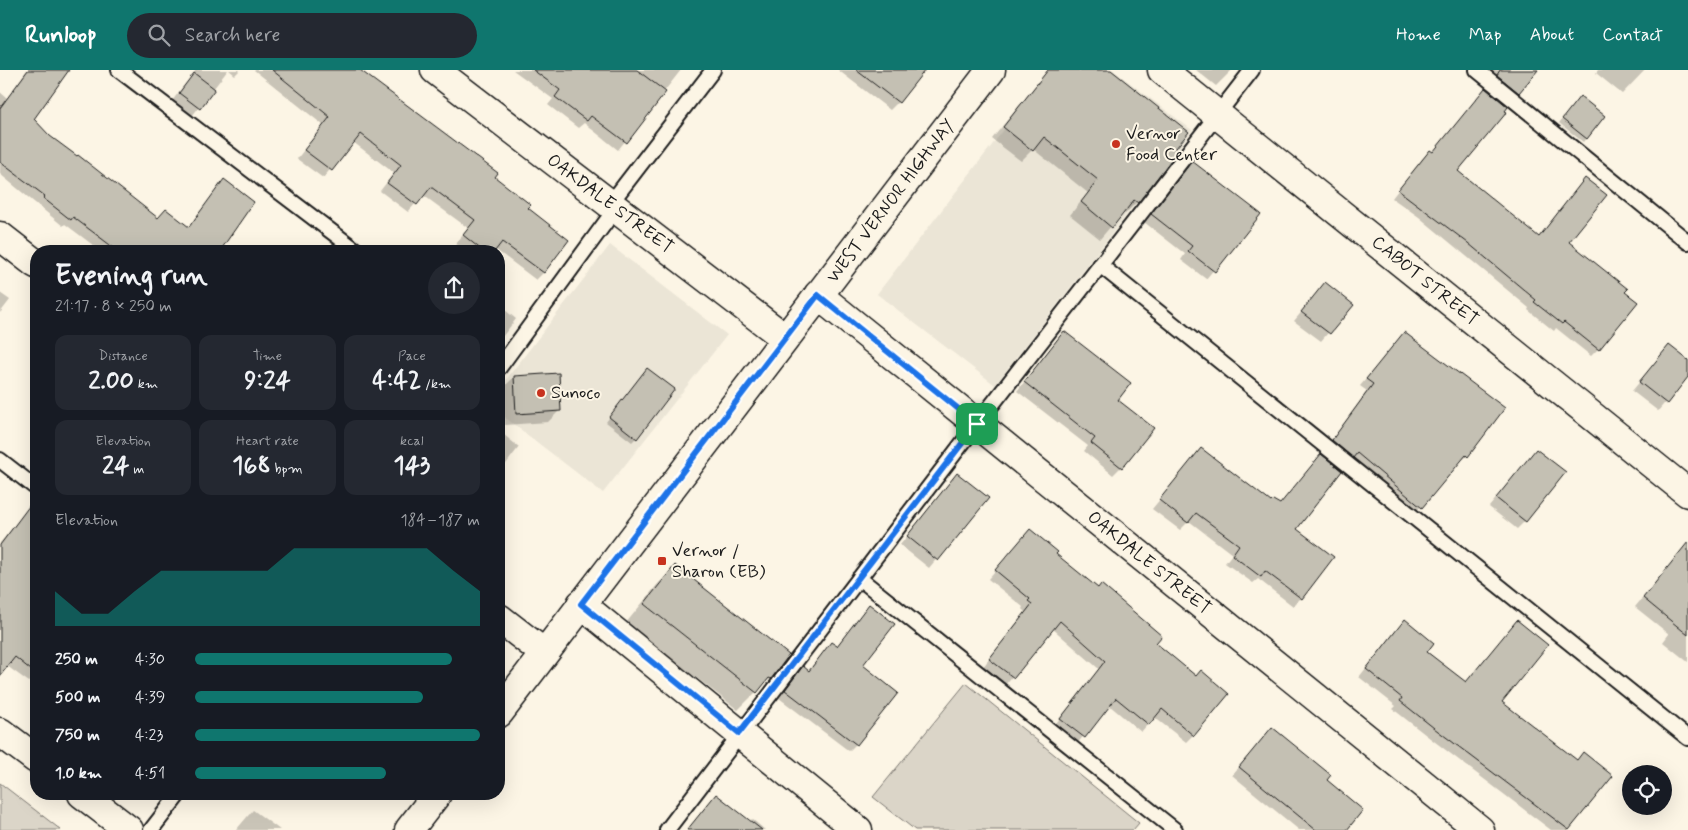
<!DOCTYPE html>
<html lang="en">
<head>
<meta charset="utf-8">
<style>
  :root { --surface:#171b24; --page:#242831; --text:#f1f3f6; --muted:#9ea1a6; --accent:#0f766e }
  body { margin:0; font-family:Mynerve,sans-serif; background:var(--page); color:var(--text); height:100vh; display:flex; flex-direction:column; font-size:19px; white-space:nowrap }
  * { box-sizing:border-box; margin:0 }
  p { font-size:16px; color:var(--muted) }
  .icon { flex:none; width:28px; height:28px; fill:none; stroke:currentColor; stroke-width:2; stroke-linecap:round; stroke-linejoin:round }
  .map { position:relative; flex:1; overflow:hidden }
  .details { position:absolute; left:30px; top:175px; width:475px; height:555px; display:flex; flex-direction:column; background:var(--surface); border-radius:20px; box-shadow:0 5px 20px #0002 }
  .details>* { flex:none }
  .fabs { position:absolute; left:1622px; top:695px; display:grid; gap:10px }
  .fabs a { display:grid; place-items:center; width:50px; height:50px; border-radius:50%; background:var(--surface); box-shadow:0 5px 20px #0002; font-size:25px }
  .pin { position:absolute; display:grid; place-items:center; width:42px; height:42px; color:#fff; margin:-21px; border-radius:10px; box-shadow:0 2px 8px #0006 }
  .round { display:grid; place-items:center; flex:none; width:52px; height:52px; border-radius:26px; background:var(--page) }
  .summary { display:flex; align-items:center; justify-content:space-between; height:85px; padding:0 25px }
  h1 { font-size:28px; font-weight:700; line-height:38px }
  .figures { display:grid; grid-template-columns:repeat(3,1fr); gap:8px; height:85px; padding:5px 25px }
  .figures div { display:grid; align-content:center; border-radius:12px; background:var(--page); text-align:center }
  .figures b { font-size:25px; font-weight:700 }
  .figures small { font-size:14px; font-weight:400 }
  .figures p { font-size:14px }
  .chart { height:140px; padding:10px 25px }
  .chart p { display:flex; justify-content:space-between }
  .chart svg { width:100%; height:90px; margin-top:5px; fill:var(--accent); opacity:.7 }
  ul { padding:0 25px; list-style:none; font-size:16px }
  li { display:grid; grid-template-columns:80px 60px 1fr; align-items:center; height:38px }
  li i { height:12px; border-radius:6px; background:var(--accent) }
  header { display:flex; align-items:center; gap:30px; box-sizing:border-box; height:70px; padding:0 25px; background:var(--accent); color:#fff }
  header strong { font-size:24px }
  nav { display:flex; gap:28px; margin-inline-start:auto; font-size:18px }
  .search { width:350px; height:45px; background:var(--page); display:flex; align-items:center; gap:12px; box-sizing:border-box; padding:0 18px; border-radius:28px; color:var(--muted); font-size:19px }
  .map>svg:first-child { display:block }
  .built { fill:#ebe5d6 }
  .green { fill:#dbd5c8; stroke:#7c7872 }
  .shadow { fill:#0003 }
  .building { fill:#c4c0b3; stroke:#1c1c1c }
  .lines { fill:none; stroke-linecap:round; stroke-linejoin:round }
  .service-casing { stroke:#1c1c1c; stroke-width:18 }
  .minor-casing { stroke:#1c1c1c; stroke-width:31 }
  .tertiary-casing { stroke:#1c1c1c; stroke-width:31 }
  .service { stroke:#fcf5e5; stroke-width:14 }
  .minor { stroke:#fcf5e5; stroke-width:28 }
  .tertiary { stroke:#fcf5e5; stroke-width:28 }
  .route-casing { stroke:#fff; stroke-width:10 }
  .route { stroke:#1a73e8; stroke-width:6 }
  .poi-dot { fill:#c8321e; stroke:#fcf5e5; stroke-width:2 }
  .labels { text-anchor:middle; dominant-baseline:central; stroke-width:4; stroke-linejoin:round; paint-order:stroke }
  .poi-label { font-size:18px; fill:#1c1c1c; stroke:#fcf5e5; text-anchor:start }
  .street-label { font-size:18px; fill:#1c1c1c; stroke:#fcf5e5 }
</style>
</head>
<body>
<header>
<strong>Runloop</strong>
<div class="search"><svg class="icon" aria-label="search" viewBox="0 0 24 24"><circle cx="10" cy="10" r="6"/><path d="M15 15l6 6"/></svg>Search here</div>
<nav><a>Home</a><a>Map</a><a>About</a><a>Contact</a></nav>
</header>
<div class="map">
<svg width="1688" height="760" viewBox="0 0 1688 760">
  <rect width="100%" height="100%" fill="#fcf5e5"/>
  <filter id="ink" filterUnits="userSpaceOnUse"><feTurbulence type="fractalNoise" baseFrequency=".02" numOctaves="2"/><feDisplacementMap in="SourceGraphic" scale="10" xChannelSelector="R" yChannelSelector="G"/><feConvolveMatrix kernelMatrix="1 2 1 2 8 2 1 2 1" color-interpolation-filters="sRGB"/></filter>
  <g filter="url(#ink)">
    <path class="built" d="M1050,0H1113L1192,60L995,315L877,224Z
      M610,175L727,265L603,423L499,343V319Z"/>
    <path class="green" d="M966,613L1139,753L1133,760H915L873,727Z
      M0,713L61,760H0Z"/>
    <path class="shadow" d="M27,0H68L32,49L49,67L158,149L188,157L224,111L252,132L216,181H101L65,154L63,156L0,104V22L7,28Z
      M196,0H228L192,46L172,31Z
      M229,0H240L235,5Z
      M254,0H350L493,107L526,139L543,203L536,210L495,179L465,181L456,174L468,158L423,125L408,142L380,121L394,103L353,72L323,108L297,89L323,55Z
      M513,0H681L618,80L584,53L578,58L548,35L553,29Z
      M838,0H908L898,32L890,40Z
      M1048,0H1109L1177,81L1137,132L1125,144L1123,142L1100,169L1070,145L1088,123L1033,79L1021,91L992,69Z
      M1196,0H1232L1216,16Z
      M1491,0H1536L1505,36L1456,101L1538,168L1585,109L1567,173L1598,279L1591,286L1556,258L1554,261L1528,240L1529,238L1419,147L1392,128L1422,89L1430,81L1432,83L1483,22L1482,21L1496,4Z
      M1598,0H1645L1622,24L1596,3Z
      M1577,32L1586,68L1583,72L1559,53Z
      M1192,93L1259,144L1206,209L1181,190L1185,184L1144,152Z
      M1325,214L1352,235L1321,271L1294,251Z
      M0,223L10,230L0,243Z
      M499,235L516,249L499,271Z
      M1064,262L1116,330L1121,397L1113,405L1084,381L1088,376L1017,321Z
      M1404,264L1503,338L1467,386L1459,392L1414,444L1326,378L1367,321L1360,316Z
      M1669,277L1688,292V305L1658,341L1632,321Z
      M643,303L636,368L632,372L606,352Z
      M514,307L560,340L548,352L505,355L502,319Z
      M499,361L519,377L499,403Z
      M1201,380L1271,434L1279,435L1295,459L1301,528L1293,536L1258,509L1253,513L1225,493L1232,484L1189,451L1180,460L1152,439Z
      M1536,380L1525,451L1517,459L1489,437Z
      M957,405L987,428L929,498L900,475Z
      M28,439L36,445V617L0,591V473Z
      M1030,460L1154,574L1193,665L1186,672L1154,647L1141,662L1109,635L1076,675L1053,657L1099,599L1052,558L1005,615L983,597L1025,542L1022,539L1023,537L988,509Z
      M1669,496H1688V592L1663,572L1669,564L1635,537Z
      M675,497L770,608L738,640L626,553L657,515Z
      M869,536L861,596L856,674L849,681L779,628L803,598L808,601L831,573L836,577Z
      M1398,558L1466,613L1500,632L1576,691L1611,706L1567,760H1551L1426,665L1393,639L1396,636L1359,607Z
      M1264,667L1325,711L1345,760H1299L1232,705Z
      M253,740L280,760H236Z
      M752,749L765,760H687L749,752Z"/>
    <path class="building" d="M28,0H69L34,49L50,66L77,86L78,85L158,148L166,139L189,157L224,109L254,132L220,181H118L73,147L71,150L43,128L45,126L0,92V38Z
      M272,0H360L498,103L495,107L531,135L528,138L569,170L544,203L502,172L495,181H483L463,165L475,150L431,117L417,135L387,113L401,95L361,64L332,101L304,80L330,47Z
      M533,0H637L666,22L627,73L591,46L587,51L555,27L560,20Z
      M856,0H925L899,33Z
      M1048,0H1111L1189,62L1176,78L1178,81L1138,133L1134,130L1112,158L1081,132L1098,110L1044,67L1033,81L1003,57Z
      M1500,0H1538L1519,23L1497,5Z
      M194,3L215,19L200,39L179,23Z
      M1485,18L1508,37L1505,41L1507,42L1458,101L1539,167L1585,108L1607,125L1569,172L1628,219L1625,222L1638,232L1599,280L1564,252L1562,254L1534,232L1536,230L1468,173L1398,120L1430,80L1433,82Z
      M1580,26L1605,46L1587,69L1562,49Z
      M1192,91L1261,144L1215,202L1188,181L1192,176L1151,144Z
      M1325,212L1354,235L1330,264L1301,242Z
      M1064,261L1131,313L1118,330L1154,358L1122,398L1091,373L1095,368L1024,312Z
      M1404,262L1505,338L1468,387L1466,385L1422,438L1357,383L1353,388L1332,370L1373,314L1366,309Z
      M1669,275L1688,290V307L1667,334L1639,312Z
      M647,298L675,319L637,369L609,347Z
      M559,303L561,341L516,344L514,306Z
      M1201,378L1271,432L1273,430L1280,434L1321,384L1342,401L1297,459L1334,487L1302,529L1265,501L1261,507L1232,485L1239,475L1196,443L1188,453L1159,430Z
      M1536,379L1566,402L1526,452L1496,428Z
      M957,403L989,428L938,491L907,466Z
      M36,427V604L15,587L0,606V475Z
      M1030,459L1058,482L1056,484L1098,518L1101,514L1162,566L1156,573L1196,606L1201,600L1229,624L1194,666L1162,639L1149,655L1116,628L1085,668L1060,649L1105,591L1060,551L1014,608L989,589L1032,534L1028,531L1030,529L995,500Z
      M1688,472V565L1643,528Z
      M675,495L789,585L771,609L769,608L757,623L644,534Z
      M869,534L895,554L863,595L898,623L857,675L785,620L803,596L809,601L831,572L837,576Z
      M1405,549L1434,573L1427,582L1466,612L1517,550L1548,575L1502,632L1577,690L1583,682L1613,706L1569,760L1434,658L1400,631L1402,628L1366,599Z
      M1272,657L1331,705L1327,710L1363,740L1347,760H1316L1239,697Z
      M716,724L762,760H687Z"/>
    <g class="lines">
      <defs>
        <path id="service" d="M119,0L357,181
          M1477,0L1688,172
          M610,134L713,0
          M1100,195L1688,668
          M499,298L616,138
          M0,390L36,418
          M859,508L1175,760
          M151,760L179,724
          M667,760L977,354L1252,0"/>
        <path id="minor" d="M435,0L785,268
          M1162,0L1688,423
          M0,166L36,194
          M818,225L1480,760
          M581,534L858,760
          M499,548L544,583
          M0,662L36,689
          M82,724L129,760"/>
        <path id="tertiary" d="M499,643L991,0
          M409,760L437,724"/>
      </defs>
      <use href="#service" class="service-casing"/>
      <use href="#minor" class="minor-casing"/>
      <use href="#tertiary" class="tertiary-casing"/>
      <use href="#service" class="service"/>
      <use href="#minor" class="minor"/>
      <use href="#tertiary" class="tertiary"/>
    </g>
  </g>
  <g class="lines" filter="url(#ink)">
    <defs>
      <path id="route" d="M818,225L977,354L739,663L581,534Z"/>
    </defs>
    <use href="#route" class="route-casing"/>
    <use href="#route" class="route"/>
  </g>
  <g class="poi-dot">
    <circle cx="1116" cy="74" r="5"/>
    <circle cx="541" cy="323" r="5"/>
    <rect x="657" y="486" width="10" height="10" rx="2.5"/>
  </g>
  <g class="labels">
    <g class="poi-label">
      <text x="1126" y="64">Vernor<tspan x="1126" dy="21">Food Center</tspan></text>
      <text x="551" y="323">Sunoco</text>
      <text x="672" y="481">Vernor /<tspan x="672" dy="21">Sharon (EB)</tspan></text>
    </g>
    <g class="street-label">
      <text transform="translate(891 131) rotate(-53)">WEST VERNOR HIGHWAY</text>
      <text transform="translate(610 134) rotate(37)">OAKDALE STREET</text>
      <text transform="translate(1425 211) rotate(39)">CABOT STREET</text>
      <text transform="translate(1149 493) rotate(39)">OAKDALE STREET</text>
    </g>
  </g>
</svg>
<div class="fabs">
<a><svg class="icon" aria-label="locate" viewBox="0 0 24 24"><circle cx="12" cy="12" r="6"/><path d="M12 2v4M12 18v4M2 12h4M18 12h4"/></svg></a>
</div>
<div class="pin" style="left:977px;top:354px;background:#1e9e55"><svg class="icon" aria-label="arrive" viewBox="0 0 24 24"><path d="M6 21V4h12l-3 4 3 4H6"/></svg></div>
<section class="details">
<div class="summary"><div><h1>Evening run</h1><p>21:17 · 8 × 250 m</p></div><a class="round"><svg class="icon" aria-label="share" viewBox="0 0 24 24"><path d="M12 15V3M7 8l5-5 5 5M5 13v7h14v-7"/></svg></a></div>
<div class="figures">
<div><p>Distance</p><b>2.00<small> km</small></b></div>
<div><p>Time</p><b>9:24</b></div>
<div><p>Pace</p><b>4:42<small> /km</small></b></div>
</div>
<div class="figures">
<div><p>Elevation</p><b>24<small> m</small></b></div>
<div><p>Heart rate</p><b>168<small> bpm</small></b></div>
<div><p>kcal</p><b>143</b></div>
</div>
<div class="chart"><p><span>Elevation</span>184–187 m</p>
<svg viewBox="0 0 160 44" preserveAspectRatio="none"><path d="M0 44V27L10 38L20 38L30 27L40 17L50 17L60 17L70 17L80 17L90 6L100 6L110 6L120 6L130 6L140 6L150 17L160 27V44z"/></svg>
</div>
<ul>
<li><b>250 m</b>4:30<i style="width:90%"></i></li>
<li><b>500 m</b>4:39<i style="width:80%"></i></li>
<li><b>750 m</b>4:23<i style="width:100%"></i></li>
<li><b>1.0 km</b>4:51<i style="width:67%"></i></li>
</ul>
</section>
</div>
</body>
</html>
